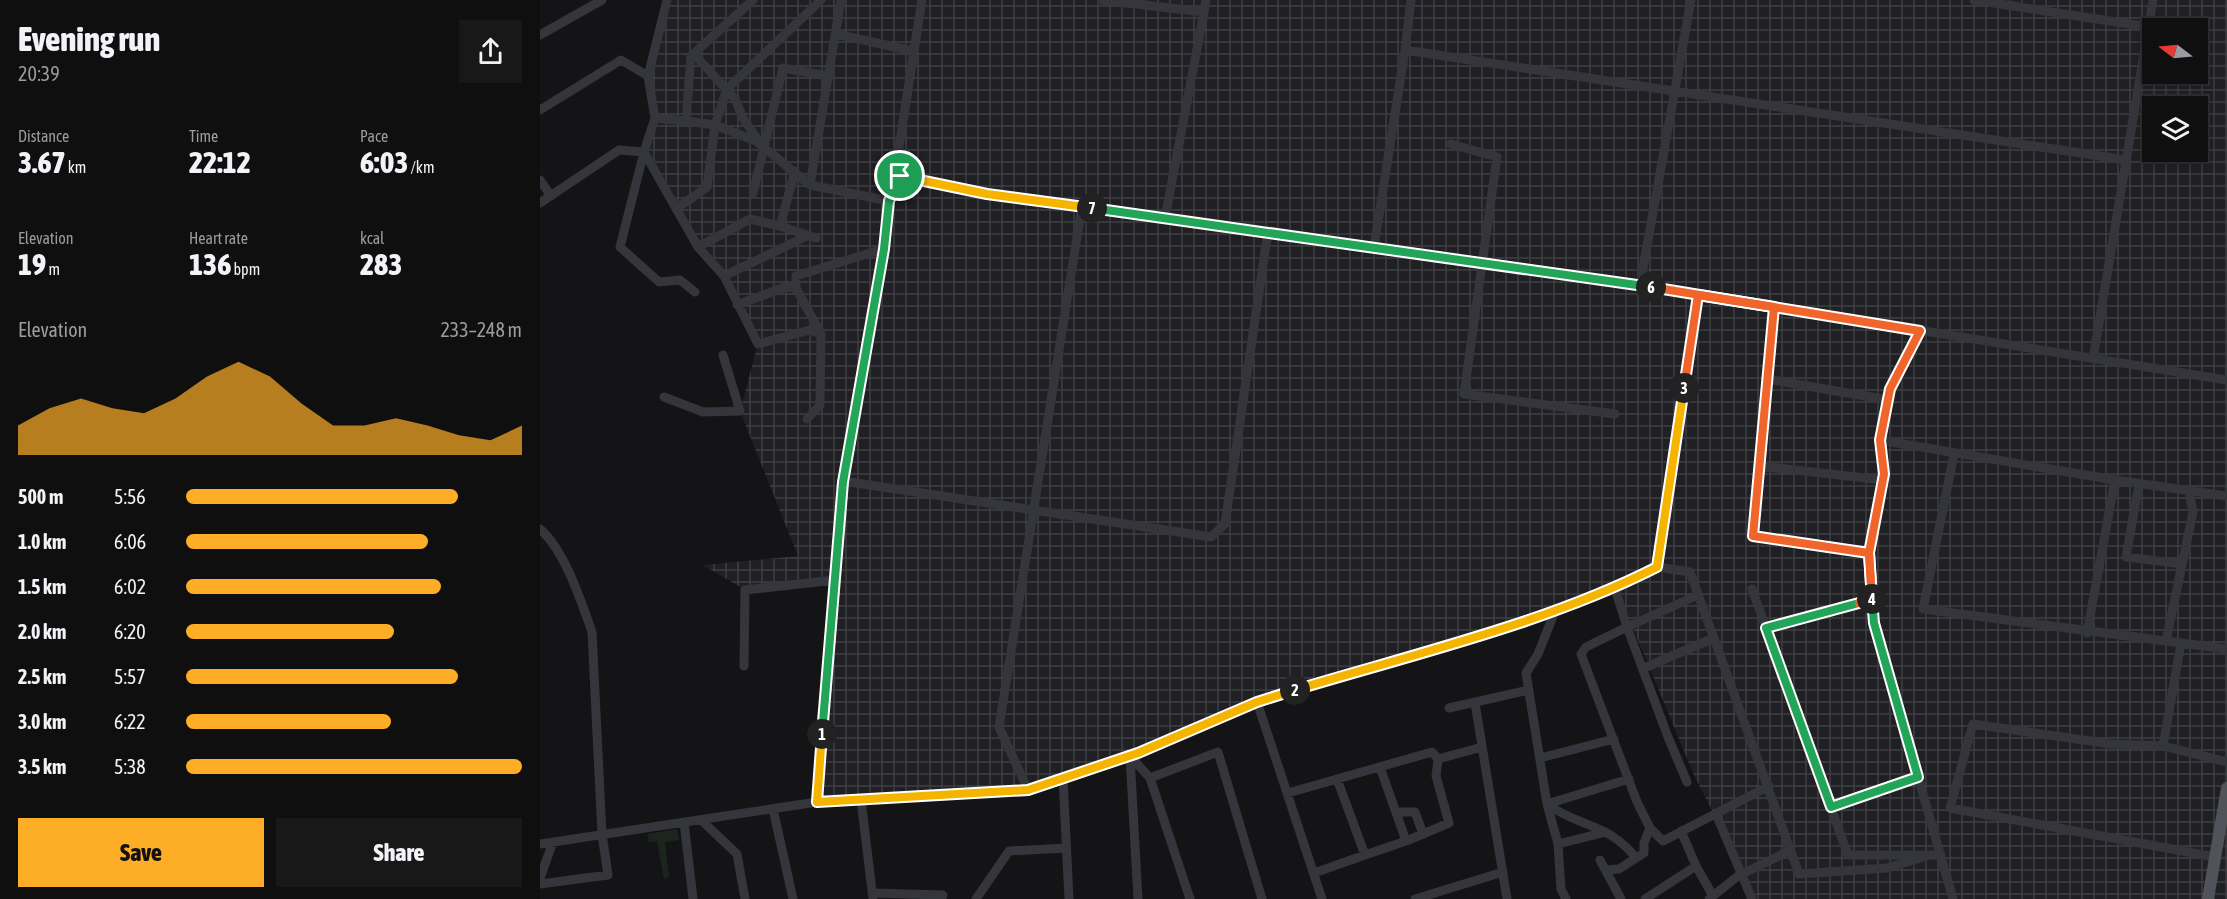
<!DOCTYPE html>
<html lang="en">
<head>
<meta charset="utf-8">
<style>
  :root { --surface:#0f0f10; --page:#181819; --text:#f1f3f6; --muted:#9b9c9f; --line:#2f2f30; --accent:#fdad26 }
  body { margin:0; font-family:"Asap Condensed",sans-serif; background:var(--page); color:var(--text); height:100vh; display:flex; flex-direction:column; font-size:22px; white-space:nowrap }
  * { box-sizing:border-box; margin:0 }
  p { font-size:20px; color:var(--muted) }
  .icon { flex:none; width:33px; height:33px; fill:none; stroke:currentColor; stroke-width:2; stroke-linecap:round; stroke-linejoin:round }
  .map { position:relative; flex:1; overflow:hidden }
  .drawer { display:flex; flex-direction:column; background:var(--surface); width:540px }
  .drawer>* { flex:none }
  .needle { width:39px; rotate:286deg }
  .tools { position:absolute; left:1602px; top:18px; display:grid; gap:12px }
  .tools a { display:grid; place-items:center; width:66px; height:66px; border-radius:0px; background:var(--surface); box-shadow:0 3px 9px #0003,0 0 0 2px var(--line); font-size:30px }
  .pin { position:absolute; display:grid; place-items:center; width:51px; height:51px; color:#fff; margin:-26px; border:3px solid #fff; border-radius:50%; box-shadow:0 2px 6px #0007 }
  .km { position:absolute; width:30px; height:30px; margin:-15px; border-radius:50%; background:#222; color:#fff; font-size:16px; line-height:30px; text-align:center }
  .round { display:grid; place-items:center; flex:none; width:63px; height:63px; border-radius:0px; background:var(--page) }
  .summary { display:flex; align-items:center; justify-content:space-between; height:102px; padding:0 18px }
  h1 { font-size:33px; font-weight:800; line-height:45px }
  .stats { display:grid; grid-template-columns:repeat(3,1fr); gap:9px; height:102px; padding:6px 18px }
  .stats div { display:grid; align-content:center }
  .stats b { font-size:30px; font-weight:800 }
  .stats small { font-size:16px; font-weight:400 }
  .stats p { font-size:16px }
  .chart { height:168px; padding:12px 18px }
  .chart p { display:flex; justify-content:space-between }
  .chart svg { width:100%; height:108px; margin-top:6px; fill:var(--accent); opacity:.7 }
  .action { display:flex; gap:12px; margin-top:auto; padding:12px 18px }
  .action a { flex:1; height:69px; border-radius:0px; background:var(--accent); color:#111; font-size:24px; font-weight:800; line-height:69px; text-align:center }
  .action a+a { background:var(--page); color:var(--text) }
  ul { padding:0 18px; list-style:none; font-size:20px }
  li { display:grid; grid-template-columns:96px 72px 1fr; align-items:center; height:45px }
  li i { height:15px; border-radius:8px; background:var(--accent) }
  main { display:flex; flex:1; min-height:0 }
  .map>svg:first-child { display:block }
  .industrial { fill:url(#industrial-grid); fill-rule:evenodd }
  .green { fill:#1c251d }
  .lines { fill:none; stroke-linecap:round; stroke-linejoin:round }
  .minor { stroke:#35363c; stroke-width:9 }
  .major { stroke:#51535b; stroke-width:12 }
  .split-1-casing { stroke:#fff; stroke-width:12 }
  .split-2-casing { stroke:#fff; stroke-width:12 }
  .split-3-casing { stroke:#fff; stroke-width:12 }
  .split-4-casing { stroke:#fff; stroke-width:12 }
  .split-5-casing { stroke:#fff; stroke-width:12 }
  .split-6-casing { stroke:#fff; stroke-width:12 }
  .split-7-casing { stroke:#fff; stroke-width:12 }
  .split-8-casing { stroke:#fff; stroke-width:12 }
  .split-1 { stroke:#22a559; stroke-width:8 }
  .split-2 { stroke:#f5b400; stroke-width:8 }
  .split-3 { stroke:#f5b400; stroke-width:8 }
  .split-4 { stroke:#f0652b; stroke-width:8 }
  .split-5 { stroke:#22a559; stroke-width:8 }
  .split-6 { stroke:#f0652b; stroke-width:8 }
  .split-7 { stroke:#22a559; stroke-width:8 }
  .split-8 { stroke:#f5b400; stroke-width:8 }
</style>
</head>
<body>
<main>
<section class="drawer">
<div class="summary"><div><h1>Evening run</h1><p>20:39</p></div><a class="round"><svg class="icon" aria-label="share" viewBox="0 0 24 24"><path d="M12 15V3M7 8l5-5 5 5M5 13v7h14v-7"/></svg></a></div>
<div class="stats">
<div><p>Distance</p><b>3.67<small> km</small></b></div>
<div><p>Time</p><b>22:12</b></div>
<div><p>Pace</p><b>6:03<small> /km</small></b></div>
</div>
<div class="stats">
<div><p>Elevation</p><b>19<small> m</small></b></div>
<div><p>Heart rate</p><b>136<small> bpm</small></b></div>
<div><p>kcal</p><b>283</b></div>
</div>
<div class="chart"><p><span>Elevation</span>233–248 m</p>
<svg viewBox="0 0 160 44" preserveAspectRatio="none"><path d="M0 44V32L10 25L20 21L30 25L40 27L50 21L60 12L70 6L80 12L90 23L100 32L110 32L120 29L130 32L140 36L150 38L160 32V44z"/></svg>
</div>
<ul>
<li><b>500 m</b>5:56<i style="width:81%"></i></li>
<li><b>1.0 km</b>6:06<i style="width:72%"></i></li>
<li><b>1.5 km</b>6:02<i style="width:76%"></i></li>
<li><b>2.0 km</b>6:20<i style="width:62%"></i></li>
<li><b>2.5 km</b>5:57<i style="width:81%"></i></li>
<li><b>3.0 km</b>6:22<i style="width:61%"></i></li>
<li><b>3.5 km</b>5:38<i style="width:100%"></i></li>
</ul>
<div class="action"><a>Save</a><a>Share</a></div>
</section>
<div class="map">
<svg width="1687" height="899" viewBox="0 0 1687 899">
  <defs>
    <pattern id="industrial-grid" width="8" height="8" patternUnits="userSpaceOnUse" patternTransform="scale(1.5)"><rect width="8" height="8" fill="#202024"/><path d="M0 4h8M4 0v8" fill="none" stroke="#3d3e42"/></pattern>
  </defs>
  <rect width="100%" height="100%" fill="#141416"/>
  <path class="industrial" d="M127,0H1687V899H1217L1154,775L1075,585L775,684L475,792L277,802L295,581L205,590L163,565L258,556L200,411L218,344L197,305L104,152L115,118L108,76ZM1612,28H1658V74H1612ZM1612,106H1658V152H1612Z"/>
  <path class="green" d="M137,829L139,840L125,842L129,877L124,879L117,841L109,842L107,834Z"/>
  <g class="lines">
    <path class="minor" d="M213,0L151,56L146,121L175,125L187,89L281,0
      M382,0L343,249L303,481L277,802L488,790L598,753L717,702L1015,611L1075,589L1117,567L1158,295
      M562,0L664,12L666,0
      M1434,0L1609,27
      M296,34L373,51
      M0,35L62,0
      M865,50L871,0
      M154,54L195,99L203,118L220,143
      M108,76L127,0
      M0,110L81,60L108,76L115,118
      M911,144L957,157L924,394L1075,414
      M104,152L158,247L184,276L218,344L270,330L281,334L280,405L267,419
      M104,152L80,247L119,282L140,280L155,292
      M0,180L11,196
      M270,185L301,0
      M213,193L243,68L288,76
      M0,203L79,150L104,152L115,118L146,121
      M136,209L167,187L175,125L216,141L270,185L349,201L360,176L447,194L695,226L1100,285L1687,380
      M625,218L664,12
      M240,226L276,238
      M158,247L210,219L240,226L255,171
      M834,247L865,50L1586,160
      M184,276L267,236
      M1100,285L1151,0
      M256,288L281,334
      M197,305L245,287L256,288V276L343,249
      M1234,307L1213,536L1329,553L1344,474L1340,440
      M1380,331L1350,389L1340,440L1575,480
      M1553,359L1613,0
      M1227,379L1348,400
      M124,397L163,412L200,411L183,355
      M1413,459L1383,609L1626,641
      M1219,466L1343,480
      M303,481L671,537L685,524L728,231
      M1599,484L1586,557L1642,564
      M1649,491L1653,512L1626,641L1687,649
      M0,529C25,551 41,601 52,632L62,834L68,875L0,884
      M1329,553L1334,623L1413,899
      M1117,567L1150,572L1259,874L1347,868L1390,855
      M1075,589L1087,627L1158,595
      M1212,589L1308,855H1401
      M1015,611L998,654L986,673L1007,804L1018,844L1021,889L1026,899
      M1226,628L1332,600
      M1547,633L1575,480L1687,496
      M1641,643L1623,746L1687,762
      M204,666L205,590L295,580
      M1104,668L1174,638
      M717,702L782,899
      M935,703L967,899
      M909,708L989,690
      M1623,746L1571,744L1433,724L1410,808L1675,857
      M590,756L610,778L650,899
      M590,756L598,899
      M1000,758L1074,739
      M898,759L942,747
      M523,778L529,899
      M610,778L678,752L722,899
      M1089,779L1007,804C1038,827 1069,823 1096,858
      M1147,782L1128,737L1087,627L1046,647L1041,654L1097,802L1110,828L1123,841L1229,786
      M488,790L459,727L542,206
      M748,793L892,752L898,759L896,776L909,823L883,834
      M321,800L333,899
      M1291,807L1378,777
      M233,809L253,899
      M856,812H875L883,834L866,841
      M1176,814L1212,899
      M161,820L197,854L205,899
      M144,822L153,899
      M1141,831L1156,866
      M0,844L277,802
      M1018,844L1066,832
      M825,855L866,841L840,767
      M1060,860L1081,899
      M1066,870L1079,869L1104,853V843L1110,828
      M774,873L825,855L797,779
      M0,878L13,842
      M333,893L403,895L401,899
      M436,899L469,851L526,848
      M875,899L963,872
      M1105,899L1156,866L1173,896
      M1169,899L1198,876L1251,850"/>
    <path class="major" d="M1668,899L1687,788"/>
  </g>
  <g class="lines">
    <defs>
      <path id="split-1" d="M282,734L303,482L344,249L349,201L360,176"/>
      <path id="split-2" d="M282,734L277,802L488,790L598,753L717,702L755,690"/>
      <path id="split-3" d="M755,690C874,654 1007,623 1117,567L1144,388"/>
      <path id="split-4" d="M1144,388L1158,295L1234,307L1213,536L1329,553L1332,599"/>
      <path id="split-5" d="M1319,603L1226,628L1291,807L1378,777L1334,623L1332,599"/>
      <path id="split-6" d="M1111,287L1380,331L1350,389L1340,440L1344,474L1329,553L1332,600L1319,603"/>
      <path id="split-7" d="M552,208L1111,287"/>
      <path id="split-8" d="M360,176L447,194L552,208"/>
    </defs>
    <use href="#split-1" class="split-1-casing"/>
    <use href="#split-2" class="split-2-casing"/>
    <use href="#split-3" class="split-3-casing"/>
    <use href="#split-4" class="split-4-casing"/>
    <use href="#split-5" class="split-5-casing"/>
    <use href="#split-6" class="split-6-casing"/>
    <use href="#split-7" class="split-7-casing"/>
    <use href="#split-8" class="split-8-casing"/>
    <use href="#split-1" class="split-1"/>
    <use href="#split-2" class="split-2"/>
    <use href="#split-3" class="split-3"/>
    <use href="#split-4" class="split-4"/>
    <use href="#split-5" class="split-5"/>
    <use href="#split-6" class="split-6"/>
    <use href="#split-7" class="split-7"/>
    <use href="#split-8" class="split-8"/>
  </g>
</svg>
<div class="tools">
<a><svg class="needle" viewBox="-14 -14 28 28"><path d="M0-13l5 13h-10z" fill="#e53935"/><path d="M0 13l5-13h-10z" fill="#9b9c9f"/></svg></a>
<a><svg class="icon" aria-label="layers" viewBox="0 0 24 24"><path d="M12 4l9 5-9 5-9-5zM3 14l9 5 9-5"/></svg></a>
</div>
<div class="pin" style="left:360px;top:176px;background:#1e9e55"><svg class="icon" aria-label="arrive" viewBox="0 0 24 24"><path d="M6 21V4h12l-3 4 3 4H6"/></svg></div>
<b class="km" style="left:282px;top:734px">1</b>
<b class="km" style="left:755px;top:690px">2</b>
<b class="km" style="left:1144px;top:388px">3</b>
<b class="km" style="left:1332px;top:599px">4</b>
<b class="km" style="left:1111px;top:287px">6</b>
<b class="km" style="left:552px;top:208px">7</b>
</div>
</main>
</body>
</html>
